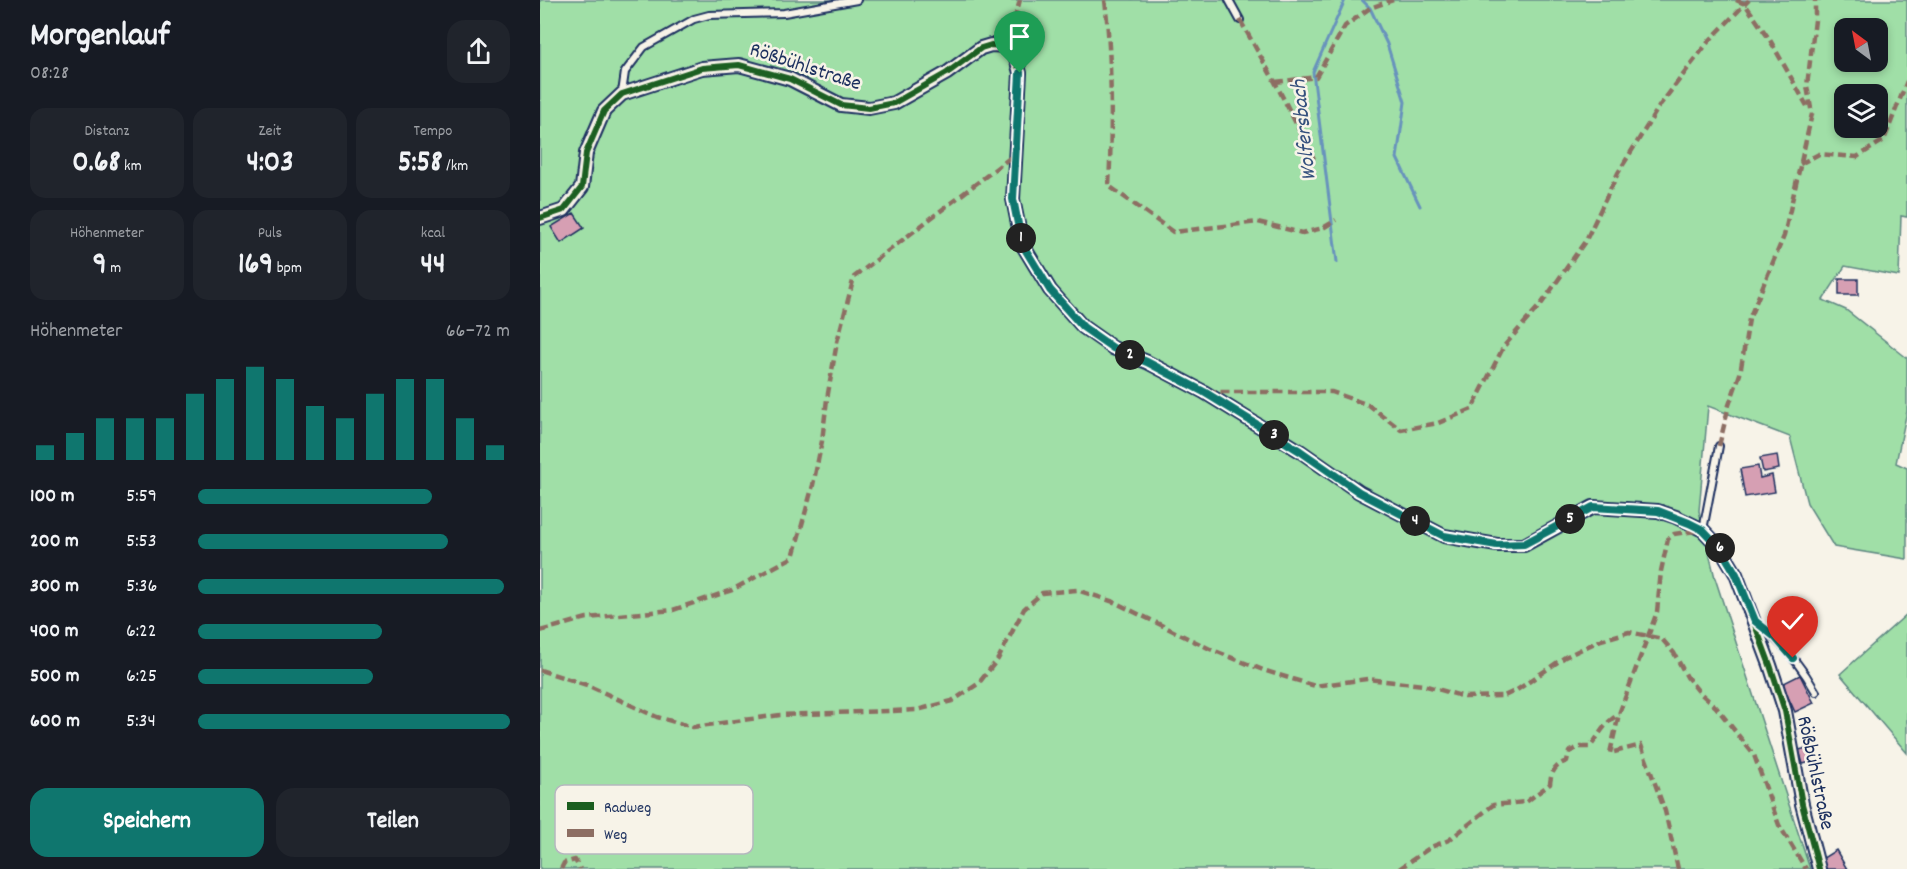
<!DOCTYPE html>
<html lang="de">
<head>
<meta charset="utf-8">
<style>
  :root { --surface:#171b24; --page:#20242c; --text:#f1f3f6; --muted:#9ea1a6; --accent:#0f766e }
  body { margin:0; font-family:Dekko,sans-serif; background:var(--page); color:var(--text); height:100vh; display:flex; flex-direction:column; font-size:22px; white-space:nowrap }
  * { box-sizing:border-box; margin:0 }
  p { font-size:20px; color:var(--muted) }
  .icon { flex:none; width:33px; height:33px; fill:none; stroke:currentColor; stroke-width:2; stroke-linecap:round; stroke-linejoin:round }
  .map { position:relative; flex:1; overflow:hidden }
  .details { display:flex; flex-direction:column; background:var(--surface); width:540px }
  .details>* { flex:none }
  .needle { width:39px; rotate:328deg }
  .controls { position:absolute; left:1294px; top:18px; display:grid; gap:12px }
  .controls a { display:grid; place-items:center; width:54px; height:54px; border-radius:12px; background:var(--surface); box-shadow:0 3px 9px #0003; font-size:30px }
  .pin { position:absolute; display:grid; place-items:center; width:51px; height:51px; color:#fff; margin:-62px -26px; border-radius:50% 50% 50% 0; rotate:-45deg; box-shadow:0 0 6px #0007 }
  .pin .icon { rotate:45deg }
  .km { position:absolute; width:30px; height:30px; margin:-15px; border-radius:50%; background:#222; color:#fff; font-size:16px; line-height:30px; text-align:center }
  .round { display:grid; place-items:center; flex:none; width:63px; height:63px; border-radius:18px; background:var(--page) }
  .summary { display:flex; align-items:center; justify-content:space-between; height:102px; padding:0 30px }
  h1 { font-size:33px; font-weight:800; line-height:45px }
  .stats { display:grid; grid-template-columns:repeat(3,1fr); gap:9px; height:102px; padding:6px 30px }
  .stats div { display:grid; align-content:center; border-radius:15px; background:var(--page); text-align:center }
  .stats b { font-size:30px; font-weight:800 }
  .stats small { font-size:16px; font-weight:400 }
  .stats p { font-size:16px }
  .chart { height:168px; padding:12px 30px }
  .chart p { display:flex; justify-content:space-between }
  .chart svg { width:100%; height:108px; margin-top:6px; stroke:var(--accent); stroke-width:6 }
  .action { display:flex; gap:12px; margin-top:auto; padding:12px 30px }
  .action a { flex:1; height:69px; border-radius:18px; background:var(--accent); color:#fff; font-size:24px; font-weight:800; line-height:69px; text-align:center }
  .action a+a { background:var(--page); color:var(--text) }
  ul { padding:0 30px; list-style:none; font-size:20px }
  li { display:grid; grid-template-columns:96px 72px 1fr; align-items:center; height:45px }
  li i { height:15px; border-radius:8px; background:var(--accent) }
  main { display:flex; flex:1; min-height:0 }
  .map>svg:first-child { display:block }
  .green { fill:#a0dfa7; stroke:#5e8782; stroke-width:1.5; fill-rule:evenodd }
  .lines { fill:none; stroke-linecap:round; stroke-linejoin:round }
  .stream { stroke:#6793bc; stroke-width:3 }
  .building { fill:#d69fb3; stroke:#1b2f5e; stroke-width:1.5 }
  .lane-casing { stroke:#1b2f5e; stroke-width:10 }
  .street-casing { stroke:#1b2f5e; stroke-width:16 }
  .lane { stroke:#f7f3e8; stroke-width:6 }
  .street { stroke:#f7f3e8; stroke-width:12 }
  .quiet { stroke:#8d6e63; stroke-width:4.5; stroke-dasharray:9 4.5; stroke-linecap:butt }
  .cycleway-casing { stroke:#f7f3e8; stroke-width:10 }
  .cycleway { stroke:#1b5e20; stroke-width:6 }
  .route-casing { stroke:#fff; stroke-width:12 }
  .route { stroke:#0f766e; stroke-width:8 }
  .labels { text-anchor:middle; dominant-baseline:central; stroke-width:5; stroke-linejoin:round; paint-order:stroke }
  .street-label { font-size:21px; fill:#1b2f5e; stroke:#f7f3e8 }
  .water-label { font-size:22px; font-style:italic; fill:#34507d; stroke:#f7f3e8 }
  .key { fill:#f7f3e8; stroke:#b5b8bf; stroke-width:1.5 }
  .key-label { font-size:16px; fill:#1b2f5e }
</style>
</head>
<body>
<main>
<section class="details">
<div class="summary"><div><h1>Morgenlauf</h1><p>08:28</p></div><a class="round"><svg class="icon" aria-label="share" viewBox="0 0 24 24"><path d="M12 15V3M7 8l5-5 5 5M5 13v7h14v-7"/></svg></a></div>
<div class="stats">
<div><p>Distanz</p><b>0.68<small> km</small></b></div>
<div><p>Zeit</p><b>4:03</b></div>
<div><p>Tempo</p><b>5:58<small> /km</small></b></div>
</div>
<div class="stats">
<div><p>Höhenmeter</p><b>9<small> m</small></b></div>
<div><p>Puls</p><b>169<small> bpm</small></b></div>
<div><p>kcal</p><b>44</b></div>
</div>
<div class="chart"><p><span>Höhenmeter</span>66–72 m</p>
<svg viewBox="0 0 160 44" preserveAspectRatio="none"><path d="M5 44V38M15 44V33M25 44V27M35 44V27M45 44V27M55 44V17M65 44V11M75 44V6M85 44V11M95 44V22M105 44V27M115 44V17M125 44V11M135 44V11M145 44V27M155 44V38"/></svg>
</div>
<ul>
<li><b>100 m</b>5:59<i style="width:75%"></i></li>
<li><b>200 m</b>5:53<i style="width:80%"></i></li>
<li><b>300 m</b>5:36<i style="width:98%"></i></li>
<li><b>400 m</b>6:22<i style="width:59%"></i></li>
<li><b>500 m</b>6:25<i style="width:56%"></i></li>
<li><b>600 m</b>5:34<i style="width:100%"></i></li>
</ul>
<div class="action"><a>Speichern</a><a>Teilen</a></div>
</section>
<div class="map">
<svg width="1367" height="869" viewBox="0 0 1367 869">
  <rect width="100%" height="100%" fill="#f7f3e8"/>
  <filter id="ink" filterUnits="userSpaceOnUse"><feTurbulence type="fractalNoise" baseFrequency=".0167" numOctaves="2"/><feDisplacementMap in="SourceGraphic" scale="12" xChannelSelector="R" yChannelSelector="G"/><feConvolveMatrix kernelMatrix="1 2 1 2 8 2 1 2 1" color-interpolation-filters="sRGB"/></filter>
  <g filter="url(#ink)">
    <path class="green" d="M0,0H1367V217L1361,216L1359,276L1305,266L1283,300L1306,310L1367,358V411L1356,463L1367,468V559L1294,547L1267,503L1250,437L1168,406L1159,511L1175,578L1270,869H0ZM1305,28H1338V62H1305ZM1305,94H1338V128H1305Z
      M1367,614V753L1300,674Z"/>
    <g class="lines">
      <path class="stream" d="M822,0L830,8L847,44L865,102L857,158L880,206
        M797,262L773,72L805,0"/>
    </g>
    <path class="building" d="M34,213L44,228L21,243L11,227Z
      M1299,279H1318V295H1299Z
      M1237,455L1239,469L1223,472L1220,458Z
      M1218,466L1220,478L1232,475L1235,492L1205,497L1200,469Z
      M1260,675L1274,703L1255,712L1242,684Z
      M1275,746L1278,760L1263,764L1259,750Z
      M1296,850L1307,869H1285L1280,860Z"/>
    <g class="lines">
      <defs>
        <path id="lane" d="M689,0L700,20
          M82,93L85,72L104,47L154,19L169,15L244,13L317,0
          M1163,530L1179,446
          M1217,623C1242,642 1261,665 1276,692"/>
        <path id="street" d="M0,218L24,210L42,187L46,153L64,111L82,94L162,68L199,65L250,79L301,105L329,108L354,103L407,73L441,48L451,45L467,46L476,58L480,73L473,199L482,244L510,290L543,327L573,348L607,362L664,392L760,451L819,492L904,536L957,545H984L1053,507L1118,511L1136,517L1163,530L1181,549L1196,574L1230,665L1245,711L1262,804L1279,869"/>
      </defs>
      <use href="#lane" class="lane-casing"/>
      <use href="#street" class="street-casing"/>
      <use href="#lane" class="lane"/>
      <use href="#street" class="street"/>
      <path class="quiet" d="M565,0C572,62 572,124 569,186L633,232L718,222L762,233L783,228L796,220
        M1196,0L1205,4L1230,40L1267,106
        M700,20L735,82L774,159
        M467,46L480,0
        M735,82L776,77L805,26L830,8L853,0
        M1260,164L1279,154L1317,157L1344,140L1367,81
        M667,392H792L829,405L861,430L898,423L932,409L964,346L1002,303L1046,240L1078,173L1120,105L1169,41L1209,0
        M1179,446L1189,405L1200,374L1209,319L1244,236L1272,114L1267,86L1275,20V0
        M0,631L47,618L133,610L192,590L253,557L273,485L282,441L287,399L297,342L314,277L475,154
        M0,670L47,685L117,717L153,727L240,715L377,710L412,701L438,684L458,659L484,609L502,593L537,590L574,602L670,649L723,670L775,686L827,679L883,685L925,697L964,696L977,690L1025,657L1061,640L1089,632L1122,639L1134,653L1147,677L1160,693L1176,707L1214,755L1239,825L1266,869
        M21,869L24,863L35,860L40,869
        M859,869L891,847L909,840L953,805L986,802L1010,784C1011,772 1015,765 1027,761L1029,752L1039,747H1050C1061,733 1063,724 1079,714
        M1138,869L1125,811L1101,745L1070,753L1079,714L1117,612L1121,571L1128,539L1134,534L1162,530"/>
      <defs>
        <path id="cycleway" d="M0,218L24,210L42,187L46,153L64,111L82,94L162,68L199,65L250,79L301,105L329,108L354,103L407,73L441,48L451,45L467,46L476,58L480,73L473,199L482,244L510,290L543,327L573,348L607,362L664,392L760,451L819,492L904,536L957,545H984L1053,507L1118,511L1136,517L1163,530L1181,549L1196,574L1230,665L1245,711L1262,804L1279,869"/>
      </defs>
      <use href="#cycleway" class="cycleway-casing"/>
      <use href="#cycleway" class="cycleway"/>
    </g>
  </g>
  <g class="lines" filter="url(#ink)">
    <defs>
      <path id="route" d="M480,73L473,199L482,244L510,290L543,327L573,348L607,362L664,392L760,451L819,492L904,536L957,545L984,544L1053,507L1118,511L1149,523L1163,530L1181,549L1196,574L1215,621L1235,637L1253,658"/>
    </defs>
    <use href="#route" class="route-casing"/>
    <use href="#route" class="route"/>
  </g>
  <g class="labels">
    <g class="street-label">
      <text transform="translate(265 68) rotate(18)">Rößbühlstraße</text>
      <text transform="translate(1274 773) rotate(78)">Rößbühlstraße</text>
    </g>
    <g class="water-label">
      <text transform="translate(765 130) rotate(-96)">Wolfersbach</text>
    </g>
  </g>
  <rect x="15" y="785" width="198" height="69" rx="9" class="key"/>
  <rect x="27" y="802" width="27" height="8" fill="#1b5e20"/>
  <rect x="27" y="829" width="27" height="8" fill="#8d6e63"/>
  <g class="key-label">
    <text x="64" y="812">Radweg</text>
    <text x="64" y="839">Weg</text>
  </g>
</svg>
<div class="controls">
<a><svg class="needle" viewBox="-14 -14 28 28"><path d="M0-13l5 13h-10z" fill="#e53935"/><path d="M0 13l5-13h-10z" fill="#9ea1a6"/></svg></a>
<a><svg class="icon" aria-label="layers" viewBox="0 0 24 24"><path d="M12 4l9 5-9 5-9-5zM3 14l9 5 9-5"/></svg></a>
</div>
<div class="pin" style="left:480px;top:73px;background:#1e9e55"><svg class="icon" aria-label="arrive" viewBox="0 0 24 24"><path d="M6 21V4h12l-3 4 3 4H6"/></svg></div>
<div class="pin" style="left:1253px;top:658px;background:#d93025"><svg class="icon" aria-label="check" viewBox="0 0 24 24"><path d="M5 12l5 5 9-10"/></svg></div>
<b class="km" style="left:481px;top:238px">1</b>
<b class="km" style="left:590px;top:355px">2</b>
<b class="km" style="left:734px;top:435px">3</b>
<b class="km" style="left:875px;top:521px">4</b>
<b class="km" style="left:1030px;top:519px">5</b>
<b class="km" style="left:1180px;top:548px">6</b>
</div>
</main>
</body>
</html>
